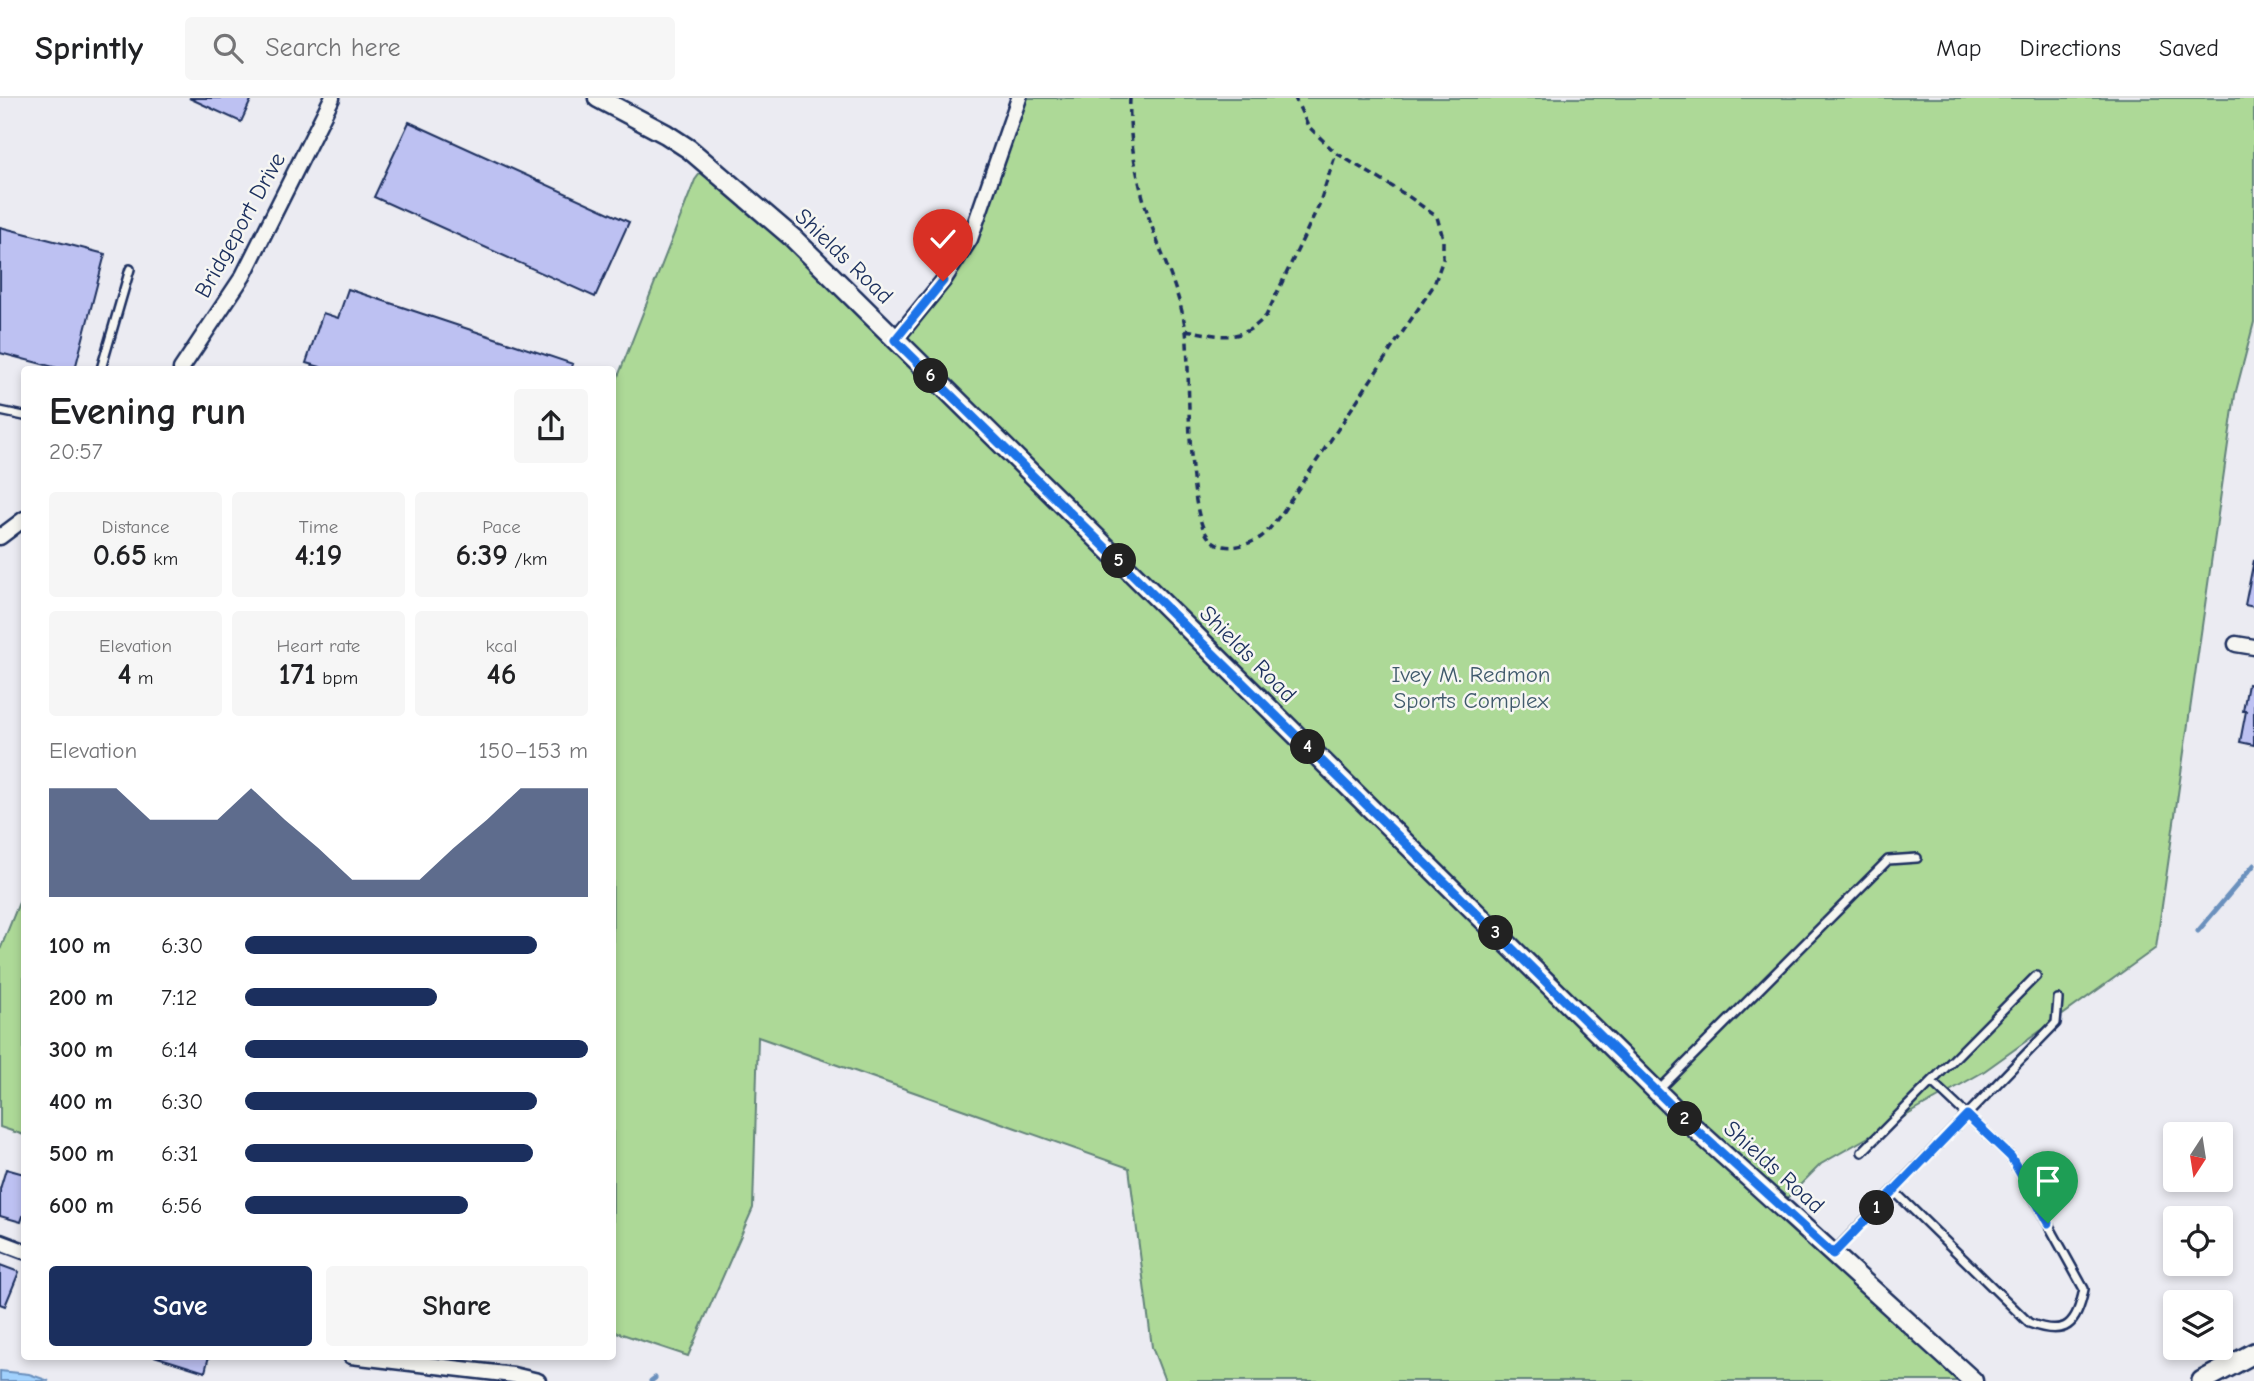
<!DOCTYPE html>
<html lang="en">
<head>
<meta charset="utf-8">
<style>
  :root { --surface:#fff; --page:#f6f6f6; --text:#202124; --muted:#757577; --line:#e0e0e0; --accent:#1b2f5e }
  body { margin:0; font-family:"Comic Neue",sans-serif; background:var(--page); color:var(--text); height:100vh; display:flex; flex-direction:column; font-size:26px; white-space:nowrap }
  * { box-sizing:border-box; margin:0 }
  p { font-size:23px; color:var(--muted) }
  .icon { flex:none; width:38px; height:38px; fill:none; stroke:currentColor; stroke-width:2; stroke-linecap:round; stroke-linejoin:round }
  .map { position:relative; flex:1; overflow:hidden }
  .drawer { position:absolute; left:21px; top:268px; width:595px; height:994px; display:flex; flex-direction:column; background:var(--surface); border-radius:7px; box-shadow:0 4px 10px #0003 }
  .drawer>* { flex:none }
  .needle { width:46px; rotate:192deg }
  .fabs { position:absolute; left:2163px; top:1024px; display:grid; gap:14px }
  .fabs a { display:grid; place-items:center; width:70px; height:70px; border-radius:7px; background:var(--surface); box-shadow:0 4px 10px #0003; font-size:35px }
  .pin { position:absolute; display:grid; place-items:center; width:60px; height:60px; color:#fff; margin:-72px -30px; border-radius:50% 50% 50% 0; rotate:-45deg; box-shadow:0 0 7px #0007 }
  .pin .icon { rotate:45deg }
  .km { position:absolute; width:35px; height:35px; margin:-18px; border-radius:50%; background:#222; color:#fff; font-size:19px; line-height:35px; text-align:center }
  .round { display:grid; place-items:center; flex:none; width:74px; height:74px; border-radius:7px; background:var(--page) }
  .overview { display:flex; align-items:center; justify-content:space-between; height:119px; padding:0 28px }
  h1 { font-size:38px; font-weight:700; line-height:52px }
  .metrics { display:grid; grid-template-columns:repeat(3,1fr); gap:10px; height:119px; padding:7px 28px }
  .metrics div { display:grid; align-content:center; border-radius:7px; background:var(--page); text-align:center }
  .metrics b { font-size:30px; font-weight:700 }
  .metrics small { font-size:19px; font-weight:400 }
  .metrics p { font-size:19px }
  .chart { height:196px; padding:14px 28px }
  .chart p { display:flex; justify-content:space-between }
  .chart svg { width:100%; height:126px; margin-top:7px; fill:var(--accent); opacity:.7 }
  .button { display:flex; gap:14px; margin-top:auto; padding:14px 28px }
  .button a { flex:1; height:80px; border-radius:7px; background:var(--accent); color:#fff; font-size:28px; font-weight:700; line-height:80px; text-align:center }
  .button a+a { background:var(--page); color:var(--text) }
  ul { padding:0 28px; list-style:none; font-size:23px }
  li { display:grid; grid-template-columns:112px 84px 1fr; align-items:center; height:52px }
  li i { height:18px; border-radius:9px; background:var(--accent) }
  header { display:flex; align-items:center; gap:42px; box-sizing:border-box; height:98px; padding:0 35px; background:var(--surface); border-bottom:2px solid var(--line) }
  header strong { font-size:33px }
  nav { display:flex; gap:38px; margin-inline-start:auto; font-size:24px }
  .search { width:490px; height:63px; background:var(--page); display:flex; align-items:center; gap:18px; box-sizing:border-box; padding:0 24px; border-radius:7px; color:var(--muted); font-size:26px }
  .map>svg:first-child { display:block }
  .green { fill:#add997; stroke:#64847a; stroke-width:2 }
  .water { fill:#a1d1fd; stroke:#6b90bd; stroke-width:2 }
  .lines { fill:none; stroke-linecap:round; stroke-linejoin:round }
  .stream { stroke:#6b90bd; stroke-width:5 }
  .building { fill:#bdc1f2; stroke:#1b2f5e; stroke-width:2 }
  .service-casing { stroke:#1b2f5e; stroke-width:12 }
  .minor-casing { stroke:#1b2f5e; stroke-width:19 }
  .tertiary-casing { stroke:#1b2f5e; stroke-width:23 }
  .secondary-casing { stroke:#1b2f5e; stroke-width:24 }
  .path { stroke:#1b2f5e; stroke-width:3.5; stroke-dasharray:7 5; stroke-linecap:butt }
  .service { stroke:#f6f6f2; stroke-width:7 }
  .minor { stroke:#f6f6f2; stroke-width:14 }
  .tertiary { stroke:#f6f6f2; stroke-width:18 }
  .secondary { stroke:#f6f6f2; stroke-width:19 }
  .route-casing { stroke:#fff; stroke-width:14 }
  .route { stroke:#1a73e8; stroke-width:9 }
  .labels { text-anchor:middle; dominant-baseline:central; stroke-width:5; stroke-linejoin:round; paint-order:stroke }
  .street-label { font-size:23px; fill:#1b2f5e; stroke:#f6f6f2 }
  .park-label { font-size:23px; fill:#405a6c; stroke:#f6f6f2 }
</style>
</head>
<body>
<header>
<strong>Sprintly</strong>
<div class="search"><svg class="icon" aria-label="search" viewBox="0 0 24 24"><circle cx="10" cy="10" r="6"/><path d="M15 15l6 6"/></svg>Search here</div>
<nav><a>Map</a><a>Directions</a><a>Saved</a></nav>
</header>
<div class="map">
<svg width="2254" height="1283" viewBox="0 0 2254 1283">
  <rect width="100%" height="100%" fill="#ebebf2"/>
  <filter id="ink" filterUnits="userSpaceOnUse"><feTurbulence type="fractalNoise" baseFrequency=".0143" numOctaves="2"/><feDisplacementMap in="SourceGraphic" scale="14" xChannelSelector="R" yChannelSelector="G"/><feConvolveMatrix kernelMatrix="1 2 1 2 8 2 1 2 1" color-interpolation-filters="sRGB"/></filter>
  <g filter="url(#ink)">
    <path class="green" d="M1019,0H2254V224L2235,297L2156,850L1983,974L1821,1066L1780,1107L1973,1283H1165L1152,1249L1129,1070L758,939L753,1110L688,1258L613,1233L612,294L695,82L707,66L895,242L970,141Z
      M24,792V1037L0,1029V852Z"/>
    <path class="water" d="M0,1273L29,1276L49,1283H0Z"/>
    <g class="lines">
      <path class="stream" d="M2198,833L2254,767
        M651,1283L655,1280"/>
    </g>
    <path class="building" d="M189,0H252L241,24Z
      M409,24L629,124L595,199L374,99Z
      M0,129L105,156L75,271H61L0,255Z
      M348,191L573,266L571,271H319L320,269L306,265L323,215L338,220Z
      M2254,462V509L2245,507Z
      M2248,586L2254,587V647L2240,644L2246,613H2243Z
      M6,1071L24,1076V1119L23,1118L21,1124L0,1118V1091Z
      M0,1167L19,1174L5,1208L0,1206Z
      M154,1258H209L205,1274Z"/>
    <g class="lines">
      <defs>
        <path id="service" d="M101,271L130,171
          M0,313L24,318
          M1657,994L1888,762L1917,760
          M1862,1054L2036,878
          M1894,1093L2029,1225C2066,1239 2077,1227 2084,1191L2011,1059L1932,984
          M1833,1155L2056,925L2058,901"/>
        <path id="minor" d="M895,242L943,183L970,141L1019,0
          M181,271L243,178L332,0
          M0,439L24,421
          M2236,546L2254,549
          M0,1144L24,1153
          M351,1258L513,1277L538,1283"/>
        <path id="tertiary" d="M598,0L666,36L689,51L793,140L1690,1026L1973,1283"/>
        <path id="secondary" d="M2202,1283L2254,1255"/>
      </defs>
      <use href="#service" class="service-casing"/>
      <use href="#minor" class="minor-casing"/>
      <use href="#tertiary" class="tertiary-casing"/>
      <use href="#secondary" class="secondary-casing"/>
      <path class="path" d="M1130,0C1128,41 1138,87 1151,126C1163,161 1180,195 1186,233C1191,273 1184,419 1211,442C1225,454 1247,448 1261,439C1269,433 1276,422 1282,415L1434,187L1443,161V140L1437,119L1408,98L1336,55L1308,28L1295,0
        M1186,232C1220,238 1240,246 1266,218L1319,107L1336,55"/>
      <use href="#service" class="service"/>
      <use href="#minor" class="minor"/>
      <use href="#tertiary" class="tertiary"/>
      <use href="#secondary" class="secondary"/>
    </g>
  </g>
  <g class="lines" filter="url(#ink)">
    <defs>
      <path id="route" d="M943,183L895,242L1690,1026L1833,1156L1967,1017L2011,1059L2048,1125"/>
    </defs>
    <use href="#route" class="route-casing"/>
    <use href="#route" class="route"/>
  </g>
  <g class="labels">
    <g class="street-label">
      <text transform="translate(240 127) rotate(-61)">Bridgeport Drive</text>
      <text transform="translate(844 158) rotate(44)">Shields Road</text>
      <text transform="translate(1248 556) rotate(45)">Shields Road</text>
      <text transform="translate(1774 1069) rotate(42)">Shields Road</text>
    </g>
    <g class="park-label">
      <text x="1471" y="576">Ivey M. Redmon<tspan x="1471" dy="26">Sports Complex</tspan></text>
    </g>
  </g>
</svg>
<div class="fabs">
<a><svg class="needle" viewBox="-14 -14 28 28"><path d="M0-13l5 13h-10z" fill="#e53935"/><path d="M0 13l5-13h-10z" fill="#757577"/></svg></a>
<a><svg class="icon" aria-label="locate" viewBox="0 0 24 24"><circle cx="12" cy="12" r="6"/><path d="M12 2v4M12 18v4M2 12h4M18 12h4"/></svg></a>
<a><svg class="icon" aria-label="layers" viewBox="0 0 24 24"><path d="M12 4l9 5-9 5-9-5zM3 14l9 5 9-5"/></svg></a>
</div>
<div class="pin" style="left:2048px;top:1125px;background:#1e9e55"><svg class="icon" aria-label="arrive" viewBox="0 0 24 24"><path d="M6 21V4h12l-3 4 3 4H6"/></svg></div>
<div class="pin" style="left:943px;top:183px;background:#d93025"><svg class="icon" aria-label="check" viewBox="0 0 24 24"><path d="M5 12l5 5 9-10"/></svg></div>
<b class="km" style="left:1877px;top:1110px">1</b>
<b class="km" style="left:1685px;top:1021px">2</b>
<b class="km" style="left:1496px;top:835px">3</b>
<b class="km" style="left:1308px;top:649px">4</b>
<b class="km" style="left:1119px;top:463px">5</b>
<b class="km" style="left:931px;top:278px">6</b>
<section class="drawer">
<div class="overview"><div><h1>Evening run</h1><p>20:57</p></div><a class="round"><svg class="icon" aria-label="share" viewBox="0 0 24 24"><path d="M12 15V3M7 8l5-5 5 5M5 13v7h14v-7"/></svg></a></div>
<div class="metrics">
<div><p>Distance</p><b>0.65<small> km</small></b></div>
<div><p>Time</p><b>4:19</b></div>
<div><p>Pace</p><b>6:39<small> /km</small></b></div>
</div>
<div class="metrics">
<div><p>Elevation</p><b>4<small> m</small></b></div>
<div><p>Heart rate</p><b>171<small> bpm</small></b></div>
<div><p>kcal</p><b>46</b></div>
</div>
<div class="chart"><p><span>Elevation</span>150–153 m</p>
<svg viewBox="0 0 160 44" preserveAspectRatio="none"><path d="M0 44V6L10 6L20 6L30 17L40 17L50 17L60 6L70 17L80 27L90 38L100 38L110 38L120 27L130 17L140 6L150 6L160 6V44z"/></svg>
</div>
<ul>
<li><b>100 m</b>6:30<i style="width:85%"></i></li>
<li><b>200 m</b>7:12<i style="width:56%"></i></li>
<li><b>300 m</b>6:14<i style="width:100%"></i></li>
<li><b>400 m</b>6:30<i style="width:85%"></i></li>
<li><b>500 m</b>6:31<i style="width:84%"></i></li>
<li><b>600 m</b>6:56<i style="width:65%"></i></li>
</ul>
<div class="button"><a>Save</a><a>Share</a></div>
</section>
</div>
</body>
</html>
